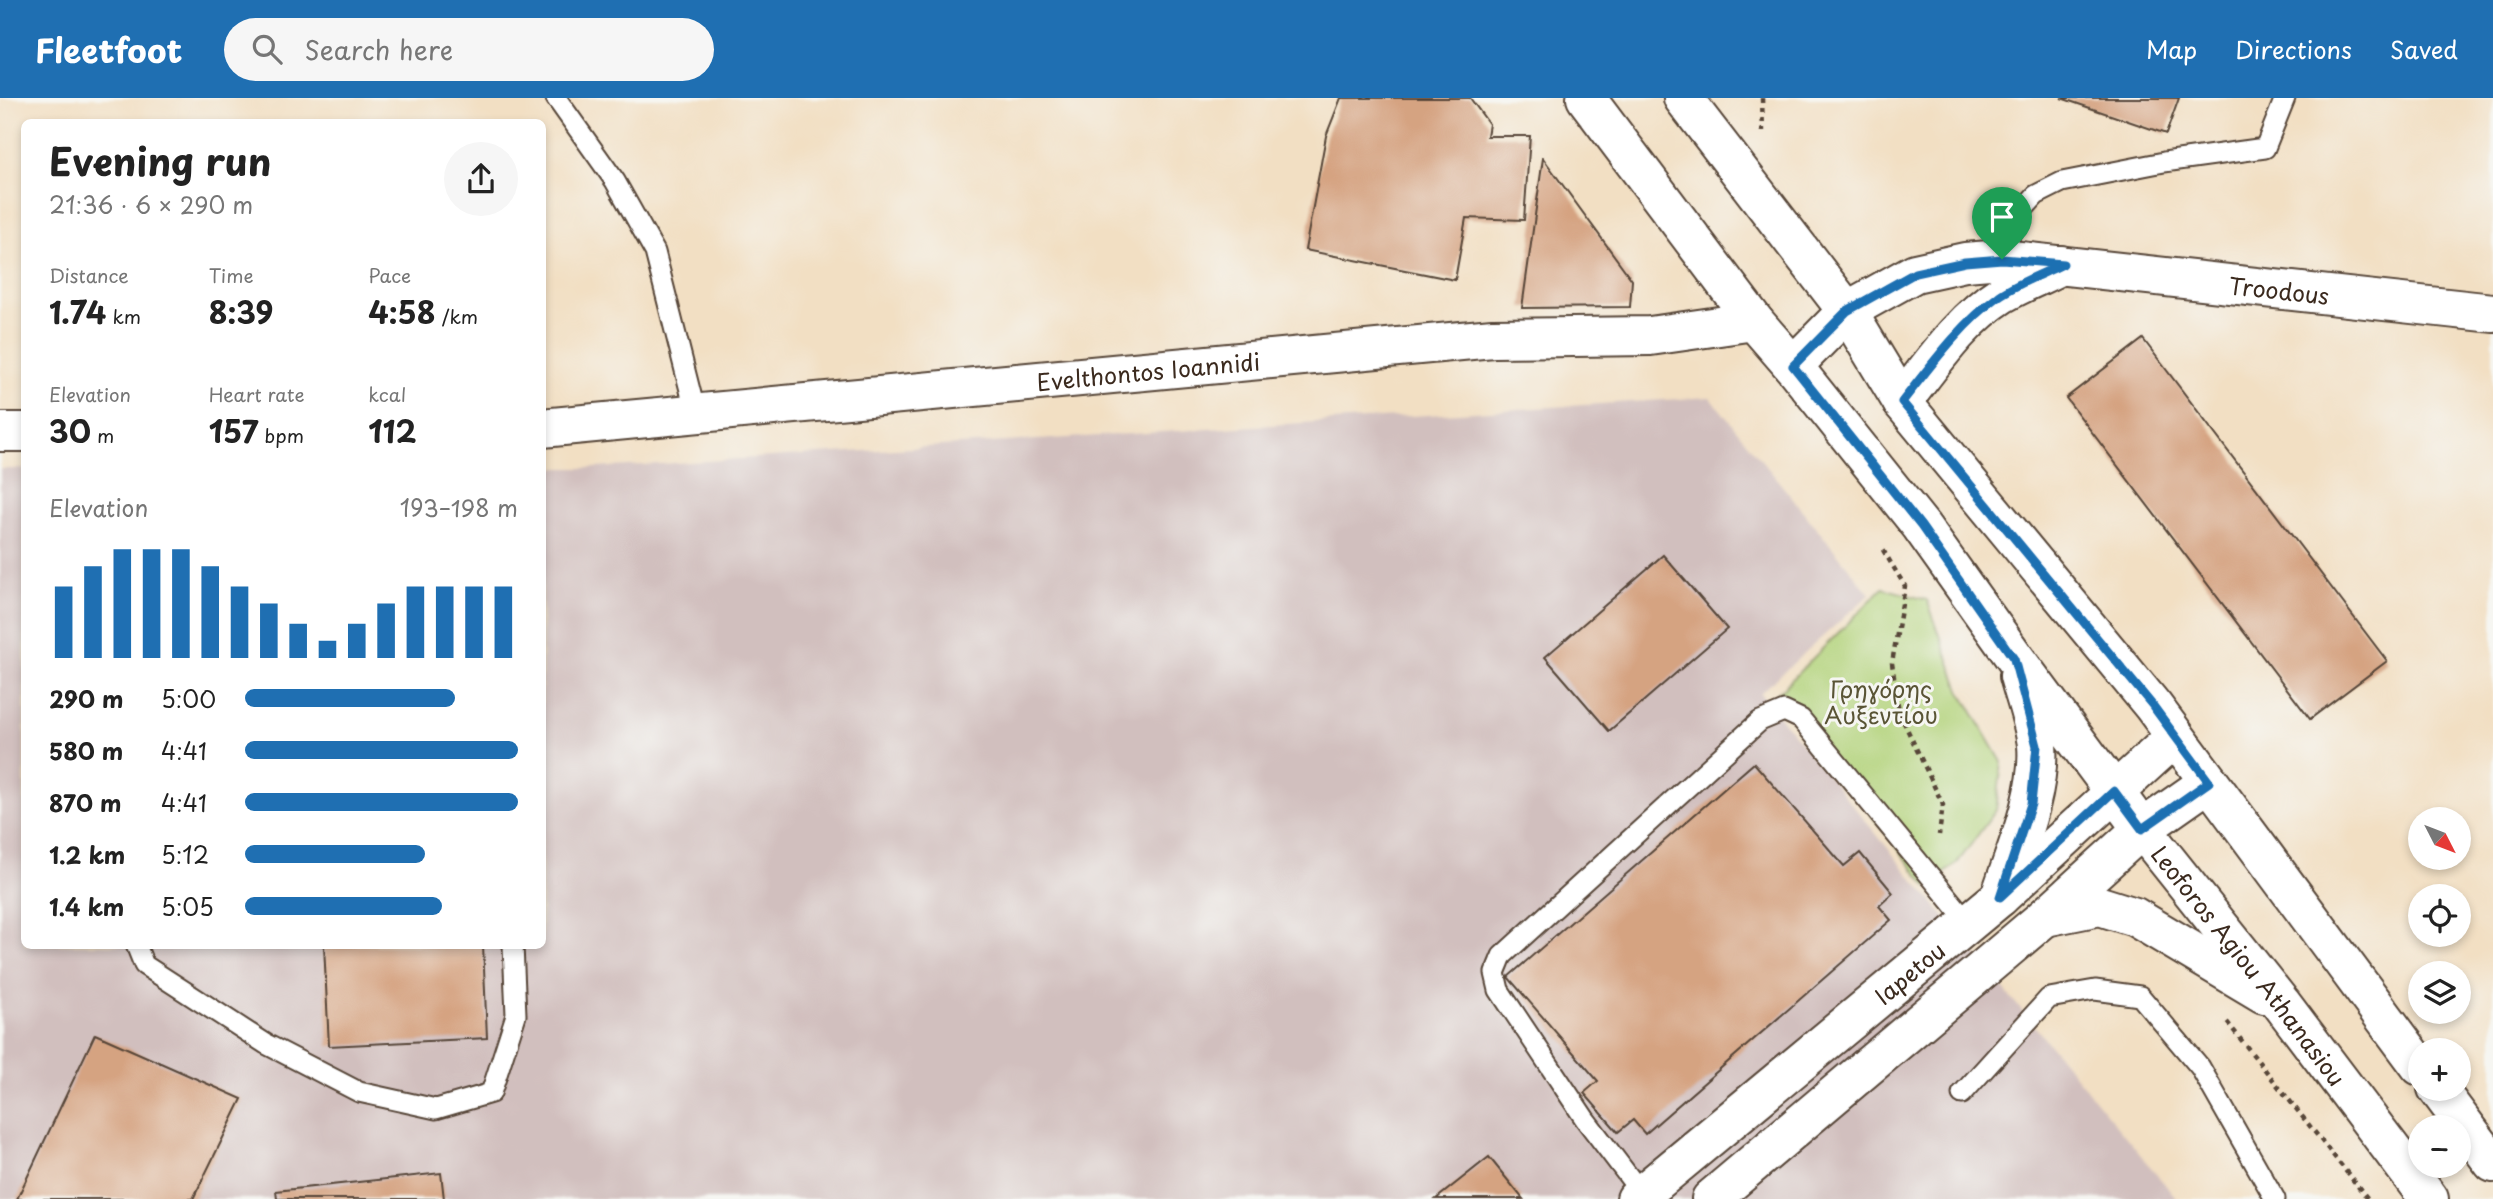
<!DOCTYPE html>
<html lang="en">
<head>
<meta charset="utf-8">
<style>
  :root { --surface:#fff; --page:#f6f6f6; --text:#222; --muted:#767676; --accent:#1f6fb2 }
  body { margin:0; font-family:"Playpen Sans",sans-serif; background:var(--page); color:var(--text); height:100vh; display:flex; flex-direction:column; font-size:26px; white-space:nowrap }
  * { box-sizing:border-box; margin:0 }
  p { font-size:23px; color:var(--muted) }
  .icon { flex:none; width:38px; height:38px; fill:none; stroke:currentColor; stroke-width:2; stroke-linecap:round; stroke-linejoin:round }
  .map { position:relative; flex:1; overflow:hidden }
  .side { position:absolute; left:21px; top:21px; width:525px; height:830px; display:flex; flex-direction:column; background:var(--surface); border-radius:10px; box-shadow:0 4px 10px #0003 }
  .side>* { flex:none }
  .needle { width:46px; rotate:132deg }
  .fabs { position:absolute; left:2408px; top:709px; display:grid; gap:14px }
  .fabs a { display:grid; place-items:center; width:63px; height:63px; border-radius:50%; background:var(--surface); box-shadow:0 4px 10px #0003; font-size:35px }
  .pin { position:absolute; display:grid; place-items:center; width:60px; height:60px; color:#fff; margin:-72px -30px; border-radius:50% 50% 50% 0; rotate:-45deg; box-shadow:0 0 7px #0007 }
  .pin .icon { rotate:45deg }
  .round { display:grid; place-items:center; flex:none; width:74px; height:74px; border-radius:37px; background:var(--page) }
  .overview { display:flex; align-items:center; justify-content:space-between; height:119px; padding:0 28px }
  h1 { font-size:38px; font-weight:700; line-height:52px }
  .figures { display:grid; grid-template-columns:repeat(3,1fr); gap:10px; height:119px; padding:7px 28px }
  .figures div { display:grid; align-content:center }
  .figures b { font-size:30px; font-weight:700 }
  .figures small { font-size:19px; font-weight:400 }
  .figures p { font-size:19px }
  .chart { height:196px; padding:14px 28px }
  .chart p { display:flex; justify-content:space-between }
  .chart svg { width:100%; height:126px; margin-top:7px; stroke:var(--accent); stroke-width:6 }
  ul { padding:0 28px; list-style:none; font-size:23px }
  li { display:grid; grid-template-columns:112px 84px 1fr; align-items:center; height:52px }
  li i { height:18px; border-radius:9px; background:var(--accent) }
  header { display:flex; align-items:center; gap:42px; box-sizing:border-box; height:98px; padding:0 35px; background:var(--accent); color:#fff }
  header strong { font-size:33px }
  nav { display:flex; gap:38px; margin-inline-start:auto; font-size:24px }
  .search { width:490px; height:63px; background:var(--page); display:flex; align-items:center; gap:18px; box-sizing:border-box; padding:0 24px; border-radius:38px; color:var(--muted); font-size:26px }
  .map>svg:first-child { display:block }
  .industrial { fill:#d1bfbe }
  .green { fill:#b3d37b; stroke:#777e4c; stroke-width:2 }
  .building { fill:#d5a381 }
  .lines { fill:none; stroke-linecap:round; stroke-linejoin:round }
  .service-casing { stroke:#564537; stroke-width:23 }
  .minor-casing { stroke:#564537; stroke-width:42 }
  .secondary-casing { stroke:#564537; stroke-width:42 }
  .path { stroke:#564537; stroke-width:4.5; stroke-dasharray:5 5; stroke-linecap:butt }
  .service { stroke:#fff; stroke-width:19 }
  .minor { stroke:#fff; stroke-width:38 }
  .secondary { stroke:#fff; stroke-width:38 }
  .route-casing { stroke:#fff; stroke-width:14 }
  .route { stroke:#1f6fb2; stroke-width:9 }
  .labels { text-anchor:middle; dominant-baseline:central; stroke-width:6; stroke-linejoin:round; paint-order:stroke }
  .street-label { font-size:23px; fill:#3b2a1e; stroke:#f6f6f2 }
  .park-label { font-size:23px; fill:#595435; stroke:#f6f6f2 }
</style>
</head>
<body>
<header>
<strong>Fleetfoot</strong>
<div class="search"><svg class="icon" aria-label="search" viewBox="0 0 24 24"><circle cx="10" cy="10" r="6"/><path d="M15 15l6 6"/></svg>Search here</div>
<nav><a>Map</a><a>Directions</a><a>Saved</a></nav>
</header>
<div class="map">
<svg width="2493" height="1101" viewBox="0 0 2493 1101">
  <rect width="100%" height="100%" fill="#f6f6f2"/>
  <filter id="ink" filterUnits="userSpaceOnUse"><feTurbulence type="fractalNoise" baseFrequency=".0143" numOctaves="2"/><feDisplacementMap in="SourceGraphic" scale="14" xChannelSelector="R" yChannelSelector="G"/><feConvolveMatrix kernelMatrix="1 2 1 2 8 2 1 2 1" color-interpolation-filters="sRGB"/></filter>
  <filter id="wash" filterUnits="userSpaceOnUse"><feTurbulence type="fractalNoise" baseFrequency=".00686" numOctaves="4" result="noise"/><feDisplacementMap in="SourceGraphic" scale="28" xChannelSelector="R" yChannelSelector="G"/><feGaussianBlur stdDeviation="1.57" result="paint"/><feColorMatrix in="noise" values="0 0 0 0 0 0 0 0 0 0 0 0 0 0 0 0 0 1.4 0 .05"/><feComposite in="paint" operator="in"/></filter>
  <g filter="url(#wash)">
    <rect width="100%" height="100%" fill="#f2dfc3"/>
    <path class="industrial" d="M1710,299L1870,496L1760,595L2177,1101H0V371H24V847H542L543,370H597Z"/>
    <path class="green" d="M1883,490L1927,502L1961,594L2002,664L1996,712L1958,764L1928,789L1777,596Z"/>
    <g id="blocks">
      <path class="building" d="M1341,0H1470L1489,26L1487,38H1530L1524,122L1466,120L1455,182L1305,152L1326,38Z
        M2061,0H2179L2166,36Z
        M1543,60L1632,182L1630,209L1522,210Z
        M2143,241L2387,563L2310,621L2066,300Z
        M1663,457L1727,531L1609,633L1545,559Z
        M1754,665L1844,768L1860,755L1893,795L1879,808L1891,822L1645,1036L1633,1022L1618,1034L1584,995L1598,983L1508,879Z
        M324,847H483L487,940L329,948Z
        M95,936L242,1001L193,1101H17Z
        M1489,1059L1523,1101H1436Z
        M441,1075L444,1101H277L276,1093Z"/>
    </g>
  </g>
  <g filter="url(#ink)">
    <use href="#blocks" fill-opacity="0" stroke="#564537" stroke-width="2"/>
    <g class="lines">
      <defs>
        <path id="service" d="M556,0L615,83L655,154L696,316
          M2002,161L2016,119L2036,97L2062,84L2164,64L2265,50L2285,0
          M136,847L144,867L266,946L359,994L436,1011L491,995L516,917L513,847
          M1962,996L2049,900L2095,892L2140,898L2200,969L2275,1101
          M1642,1096L1585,1021L1499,892L1495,875L1502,858L1760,623L1784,613L1801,621L1968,824"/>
        <g id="minor">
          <path id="s1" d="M1793,268L1847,213L1915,175L1965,164L2002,161L2493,215"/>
          <path d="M1902,304C1932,266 1961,222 2002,196C2021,185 2042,177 2061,167"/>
          <path id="s2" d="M542,330L1493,240L1650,238L1754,223"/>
          <path d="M0,334H24"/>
          <path id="s3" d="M1636,1101L2000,799L2175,639"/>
          <path d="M1711,1101L2045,819L2142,731L2209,684"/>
        </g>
        <g id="secondary">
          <path id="s4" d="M1586,0L1754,223L1793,268L1921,428L2015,560L2142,731L2281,905L2429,1101"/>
          <path d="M1683,0L1847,213L1902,304L2153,608L2420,968"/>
          <path d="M2000,799C2015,754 2041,695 2037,647C2034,624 2025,600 2019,578"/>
          <path d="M2045,819L2100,808L2135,819L2264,896"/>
          <path d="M2437,990L2493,1065"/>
        </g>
      </defs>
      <use href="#service" class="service-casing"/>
      <use href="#minor" class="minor-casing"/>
      <use href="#secondary" class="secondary-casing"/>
      <path class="path" d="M1762,0L1763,34
        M1883,452L1905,488L1892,565L1899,614L1943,707L1939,737
        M2227,924L2368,1101"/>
      <use href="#service" class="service"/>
      <use href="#minor" class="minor"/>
      <use href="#secondary" class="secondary"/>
    </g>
  </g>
  <g class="lines" filter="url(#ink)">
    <defs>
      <path id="route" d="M2002,161L2063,166C2042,176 2018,185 1999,198C1960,227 1932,266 1902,304L2153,608L2209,684L2142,731L2114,693L2000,799L2031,706L2037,648L2014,561L1921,428L1793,268L1847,213L1915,175L1965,164Z"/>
    </defs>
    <use href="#route" class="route-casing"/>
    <use href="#route" class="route"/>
  </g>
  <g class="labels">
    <g class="street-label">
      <text stroke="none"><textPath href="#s1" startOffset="522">Troodous</textPath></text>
      <text stroke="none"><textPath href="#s2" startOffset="609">Evelthontos Ioannidi</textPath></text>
      <text stroke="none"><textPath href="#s4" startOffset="1092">Leoforos Agiou Athanasiou</textPath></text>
      <text stroke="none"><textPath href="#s3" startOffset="355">Iapetou</textPath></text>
    </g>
    <g class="park-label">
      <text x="1881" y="590">Γρηγόρης<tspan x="1881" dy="26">Αυξεντίου</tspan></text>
    </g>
  </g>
</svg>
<div class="fabs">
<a><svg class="needle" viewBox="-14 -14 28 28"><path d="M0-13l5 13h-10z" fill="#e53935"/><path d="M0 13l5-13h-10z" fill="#767676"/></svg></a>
<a><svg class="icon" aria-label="locate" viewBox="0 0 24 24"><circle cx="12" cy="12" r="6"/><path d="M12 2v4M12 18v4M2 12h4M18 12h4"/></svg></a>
<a><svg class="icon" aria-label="layers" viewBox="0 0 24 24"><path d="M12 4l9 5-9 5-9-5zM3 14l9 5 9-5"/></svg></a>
<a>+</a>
<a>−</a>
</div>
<div class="pin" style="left:2002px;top:161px;background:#1e9e55"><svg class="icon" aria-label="arrive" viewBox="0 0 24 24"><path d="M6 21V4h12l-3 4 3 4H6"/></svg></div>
<section class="side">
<div class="overview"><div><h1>Evening run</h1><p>21:36 · 6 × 290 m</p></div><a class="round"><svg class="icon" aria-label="share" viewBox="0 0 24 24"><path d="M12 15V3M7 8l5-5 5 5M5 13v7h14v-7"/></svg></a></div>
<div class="figures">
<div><p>Distance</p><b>1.74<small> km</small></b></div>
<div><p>Time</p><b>8:39</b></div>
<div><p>Pace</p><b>4:58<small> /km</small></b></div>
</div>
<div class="figures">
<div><p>Elevation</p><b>30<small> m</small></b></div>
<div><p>Heart rate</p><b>157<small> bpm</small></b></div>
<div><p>kcal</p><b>112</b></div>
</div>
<div class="chart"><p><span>Elevation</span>193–198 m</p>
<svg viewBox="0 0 160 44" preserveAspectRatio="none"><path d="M5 44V19M15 44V12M25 44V6M35 44V6M45 44V6M55 44V12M65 44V19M75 44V25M85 44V32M95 44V38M105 44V32M115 44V25M125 44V19M135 44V19M145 44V19M155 44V19"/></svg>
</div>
<ul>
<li><b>290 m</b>5:00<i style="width:77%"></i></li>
<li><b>580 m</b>4:41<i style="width:100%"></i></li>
<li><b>870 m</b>4:41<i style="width:100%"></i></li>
<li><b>1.2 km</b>5:12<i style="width:66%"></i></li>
<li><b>1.4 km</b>5:05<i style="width:72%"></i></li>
</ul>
</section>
</div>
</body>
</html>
